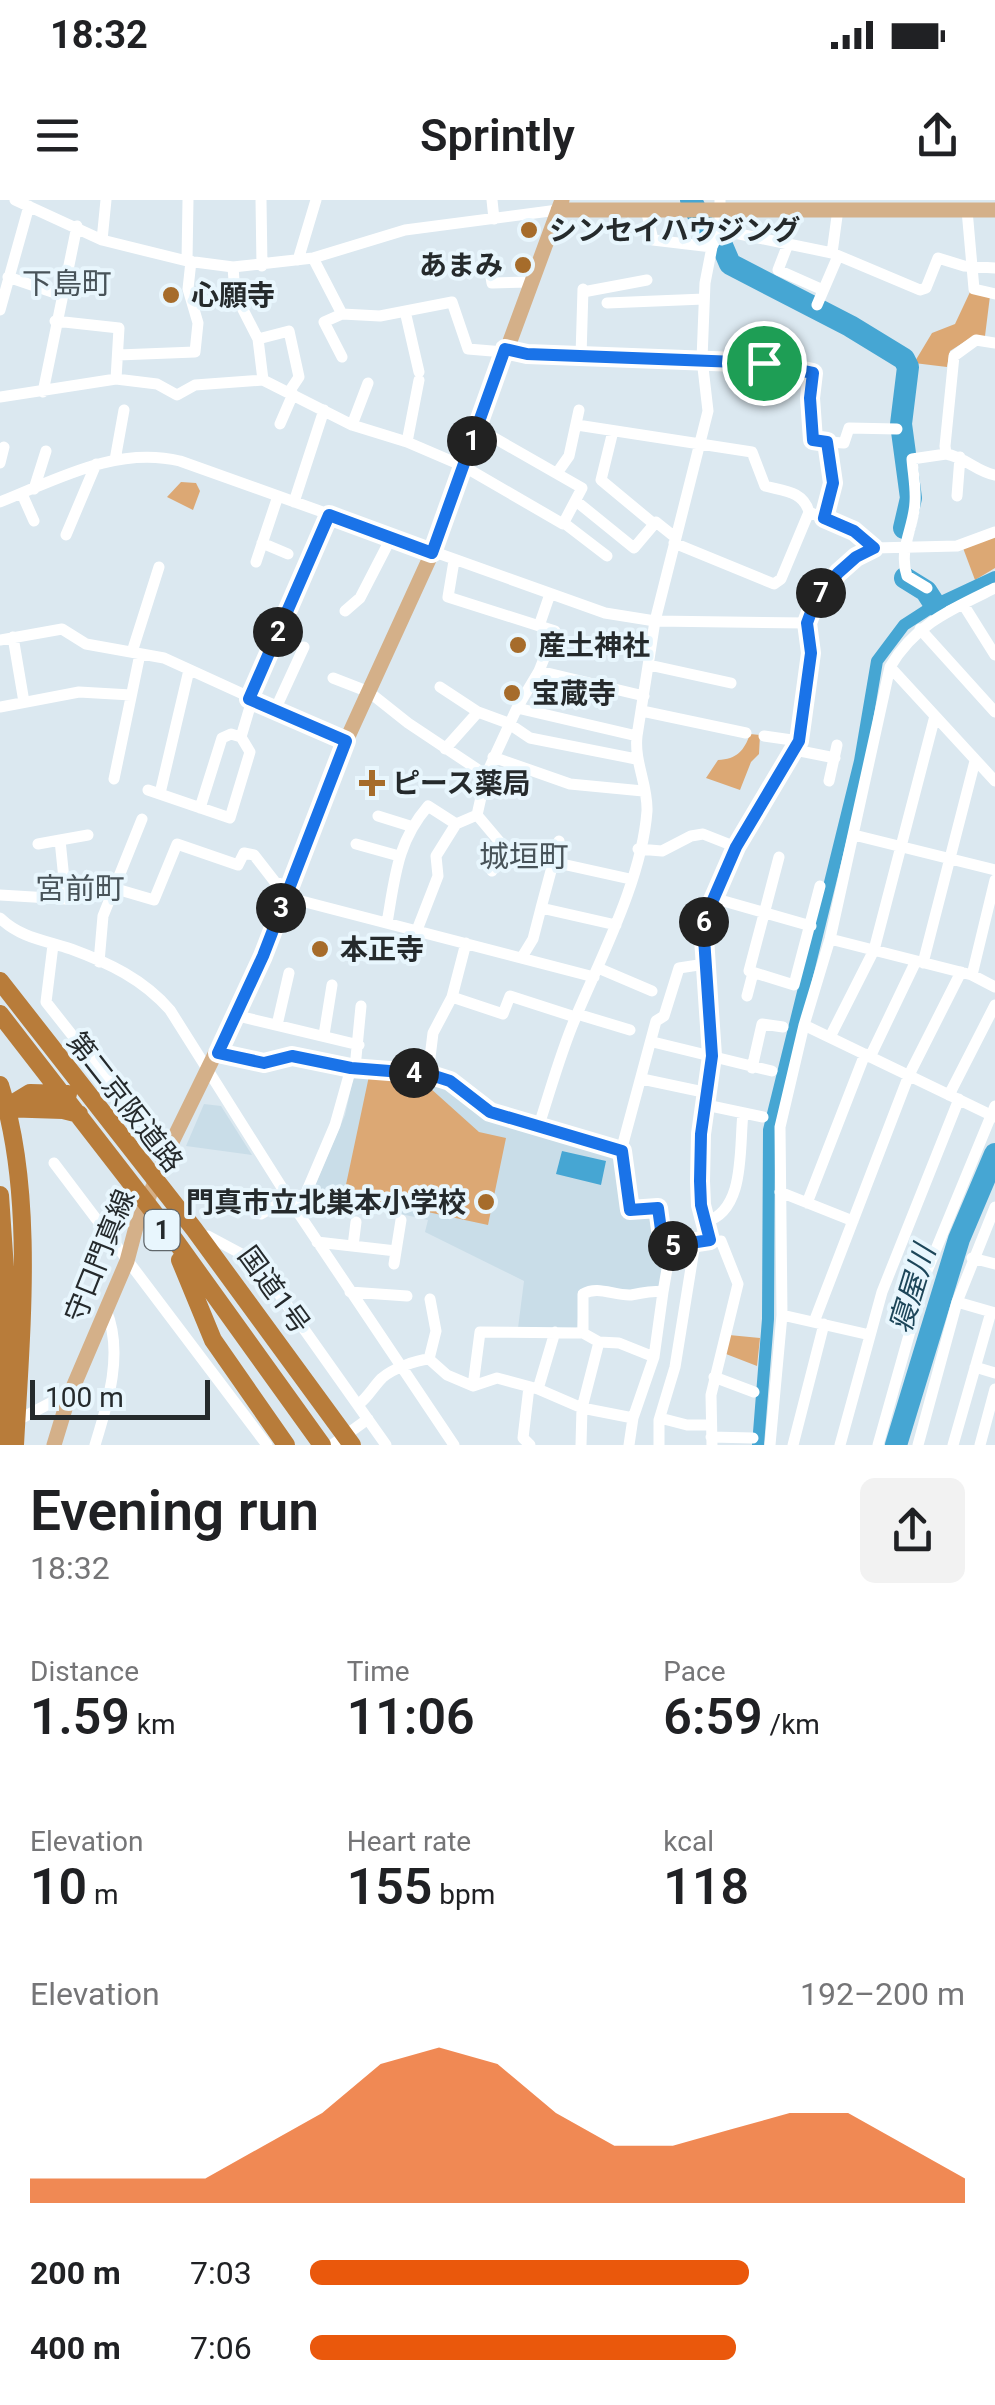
<!DOCTYPE html>
<html lang="en">
<head>
<meta charset="utf-8">
<style>
  :root { --surface:#fff; --page:#f2f2f2; --text:#202124; --muted:#757577; --accent:#ea580c }
  body { margin:0; font-family:Roboto,"Noto Sans JP",sans-serif; background:var(--page); color:var(--text); height:100vh; display:flex; flex-direction:column; font-size:38px; white-space:nowrap }
  * { box-sizing:border-box; margin:0 }
  p { font-size:32px; color:var(--muted) }
  .icon { flex:none; width:55px; height:55px; fill:none; stroke:currentColor; stroke-width:2; stroke-linecap:round; stroke-linejoin:round }
  .map { position:relative; height:1245px; overflow:hidden }
  .side { display:flex; flex-direction:column; background:var(--surface); flex:1 }
  .side>* { flex:none }
  .scale { position:absolute; left:30px; bottom:25px; width:180px; box-sizing:border-box; padding-left:10px; border:5px solid #252a2c; border-top:0; font-size:28px; line-height:35px; white-space:nowrap; color:#252a2c; -webkit-text-stroke:8px #e8f6fd; paint-order:stroke }
  .pin { position:absolute; display:grid; place-items:center; width:85px; height:85px; color:#fff; margin:-42px; border:5px solid #fff; border-radius:50%; box-shadow:0 2px 10px #0007 }
  .km { position:absolute; width:50px; height:50px; margin:-25px; border-radius:50%; background:#222; color:#fff; font-size:28px; line-height:50px; text-align:center }
  .round { display:grid; place-items:center; flex:none; width:105px; height:105px; border-radius:15px; background:var(--page) }
  .headline { display:flex; align-items:center; justify-content:space-between; height:170px; padding:0 30px }
  h1 { font-size:55px; font-weight:600; line-height:75px }
  .figures { display:grid; grid-template-columns:repeat(3,1fr); gap:15px; height:170px; padding:10px 30px }
  .figures div { display:grid; align-content:center }
  .figures b { font-size:50px; font-weight:600 }
  .figures small { font-size:28px; font-weight:400 }
  .figures p { font-size:28px }
  .chart { height:280px; padding:20px 30px }
  .chart p { display:flex; justify-content:space-between }
  .chart svg { width:100%; height:180px; margin-top:10px; fill:var(--accent); opacity:.7 }
  ul { padding:0 30px; list-style:none; font-size:32px }
  li { display:grid; grid-template-columns:160px 120px 1fr; align-items:center; height:75px }
  li i { height:25px; border-radius:12px; background:var(--accent) }
  .status { display:flex; justify-content:space-between; align-items:center; height:70px; padding:0 50px; background:var(--surface); direction:ltr }
  .status svg { height:28px; fill:currentColor }
  header { display:flex; justify-content:space-between; align-items:center; height:130px; padding:0 30px; background:var(--surface); font-size:45px; font-weight:600 }
  .map>svg:first-child { display:block }
  .built { fill:#c9dde8 }
  .green { fill:#dca874 }
  .water { fill:#46a6d3 }
  .lines { fill:none; stroke-linecap:round; stroke-linejoin:round }
  .canal { stroke:#46a6d3; stroke-width:12 }
  .river { stroke:#46a6d3; stroke-width:22 }
  .minor { stroke:#fff; stroke-width:11 }
  .major { stroke:#d4b089; stroke-width:15 }
  .highway { stroke:#b87c3a; stroke-width:18 }
  .route-casing { stroke:#fff; stroke-width:20 }
  .route { stroke:#1a73e8; stroke-width:12 }
  .poi-dot { fill:#a66c2b; stroke:#e8f6fd; stroke-width:4 }
  .labels { text-anchor:middle; dominant-baseline:central; stroke-width:8; stroke-linejoin:round; paint-order:stroke }
  .shield { fill:#e8f6fd; stroke:#60676b; stroke-width:2.5 }
  .shield-label { font-size:25px; font-weight:bold; fill:#252a2c }
  .poi-label { font-size:28px; font-weight:bold; fill:#252a2c; stroke:#e8f6fd; text-anchor:start }
  .street-label { font-size:28px; fill:#252a2c; stroke:#e8f6fd }
  .neighbourhood-label { font-size:30px; fill:#485359; stroke:#e8f6fd }
  .water-label { font-size:30px; font-style:italic; fill:#1d4659; stroke:#e8f6fd }
</style>
</head>
<body>
<div class="status"><b>18:32</b><svg viewBox="0 0 49 12"><path d="M0 12V9h3v3zM5 12V6h3v6zM10 12V3h3v9zM15 12V0h3v12zM26 1h20v11H26zM47 4h2v5h-2z"/></svg></div>
<header><svg class="icon" aria-label="menu" viewBox="0 0 24 24"><path d="M4 6h16M4 12h16M4 18h16"/></svg>Sprintly<svg class="icon" aria-label="share" viewBox="0 0 24 24"><path d="M12 15V3M7 8l5-5 5 5M5 13v7h14v-7"/></svg></header>
<div class="map">
<svg width="995" height="1245" viewBox="0 0 995 1245">
  <rect width="100%" height="100%" fill="#dbe8f0"/>
  <path class="built" d="M359,874L450,885L482,913L617,953L624,1010L651,1013L667,1049L662,1085L631,1091L581,1090L577,1127L572,1131L518,1128L524,1081L425,1032L428,1020L315,995L316,983L345,915L353,879Z
    M204,904L221,906L252,955L186,946Z"/>
  <path class="green" d="M970,92L990,96L985,136L972,137L950,151L947,167L914,163L932,133L955,124Z
    M181,282L196,283L200,291L193,310L167,297Z
    M995,337V368L975,380L963,348Z
    M750,534L760,535L759,554L751,562L740,590L706,578L718,560C737,559 744,551 750,534Z
    M369,876L430,888L479,932L506,938L488,1025L344,994Z
    M729,1135L760,1138L757,1166L726,1154Z"/>
  <path class="water" d="M562,951L606,961L601,985L556,974Z"/>
  <g class="lines">
    <path class="canal" d="M758,1245L768,1119L769,930L860,561L877,461L904,425L935,405L995,377"/>
    <path class="river" d="M691,0L702,23L721,43L730,64L850,126L904,159L908,167L901,224L911,298L904,328
      M905,378L926,391L935,405
      M896,1245L959,1039L995,954"/>
    <path class="minor" d="M15,0L102,40L187,61L233,67L313,58L405,30L558,10
      M261,0L262,66
      M492,0L494,19
      M646,9L653,40L712,47
      M967,10L974,89L995,94
      M720,30L832,53L920,90L926,88L938,58L964,66L995,68
      M102,40L106,0
      M788,44L778,70L823,90
      M832,53L838,9
      M313,58L342,114L324,122L342,157
      M298,60L316,0
      M488,60L492,83L530,82
      M187,61L188,0
      M233,67L235,94L258,139L263,180L352,225L407,242L463,266L563,324L582,288L477,228
      M8,77L61,95
      M583,92L647,80
      M607,103L704,99
      M817,105L838,56
      M0,110L29,6
      M405,111L419,172
      M342,114L380,116L452,102L468,149L504,152
      M258,139L289,131L299,177L289,192
      M995,143L976,140L954,156L945,246L946,254C965,257 977,272 995,275
      M505,149L527,154L764,163L813,173L810,199L813,240L827,242L833,283L824,319
      M118,155L195,152L198,123L188,89L191,61
      M581,156L583,89
      M116,179L157,184L177,195L195,185L263,180
      M43,192L77,26
      M0,197L116,179L119,128L55,121
      M280,224L293,194
      M352,225L368,183
      M577,225L752,252L765,286C784,291 803,291 809,312L854,331L874,348
      M613,231L601,280L654,324
      M407,242L419,180
      M827,242L844,243L849,228L897,229
      M115,260L124,210
      M0,263L4,247
      M557,273L569,256L579,210
      M34,289L46,251
      M22,294L34,321
      M957,296L960,257
      M576,301L634,348L656,322L676,338
      M0,302C58,279 116,246 180,261L605,413L655,421L807,423
      M294,302L324,210
      M564,323L607,356
      M66,335L96,264
      M262,343L288,354
      M674,343L774,384L781,379L809,312
      M454,361L448,397L555,431L539,471
      M256,362L278,296
      M927,388L907,376C898,349 914,328 915,302C916,288 913,273 912,259L946,254
      M963,404L995,455
      M345,411L360,398L391,338
      M539,426L550,394
      M920,429L995,512
      M13,437L24,502
      M0,440L62,429L86,444L164,458L346,541
      M132,452L159,367
      M649,465L731,483
      M890,467L995,581
      M333,478L369,492L408,523L486,575
      M440,487L478,512L508,523L530,538L636,559
      M249,499L329,315
      M0,507L79,492L131,495
      M517,508L539,471L644,496
      M275,510L304,447
      M642,511L746,533
      M764,536L799,541
      M445,549L478,512
      M795,550L835,558
      M493,557L570,584L643,591
      M114,579L140,454
      M829,581L837,545
      M161,589L189,470
      M148,590L230,618L250,552L241,537L252,500
      M200,608L222,538L231,534L241,537
      M477,615L504,647L492,671
      M378,616L410,626
      M854,635L995,670
      M38,644L60,640
      M356,644L399,656
      M638,649L662,651L691,636L703,634L736,647
      M779,657L749,771L794,785L820,686
      M553,662L630,679
      M113,688L154,700L177,644L238,665L244,653L254,655L275,682L290,687
      M0,695L66,699L60,640L88,635
      M286,697L594,777
      M713,698L811,726
      M541,708L559,641
      M0,718C21,738 44,740 71,749C109,763 143,779 170,810L291,1002L454,1245
      M387,723C395,677 397,642 428,606L456,624
      M417,730L438,676L436,656L456,624L477,615L486,575L517,508L637,536
      M830,739L972,775L995,787
      M53,745L46,802L121,897
      M522,757L533,739L541,708L616,725
      M99,762L103,716L142,619
      M923,763L975,561
      M598,768L652,791
      M972,775L995,680
      M747,796L753,773
      M452,797L503,814L510,796L575,817
      M577,814L630,830
      M234,815L359,845
      M277,825L289,773
      M804,825L995,917
      M324,835L332,785
      M830,837L874,750L935,516
      M653,842L772,871
      M218,853L264,863L291,856L307,857L351,868
      M870,857L916,761
      M355,868L361,806
      M752,868L762,824L783,827
      M428,874L433,833L452,797L466,743
      M642,879L708,893
      M949,895L995,805
      M706,905L763,917
      M538,928C550,892 560,854 575,819C601,757 642,679 647,611C648,585 634,562 637,536L655,421L708,211L702,159L705,83L712,47L720,30V0
      M621,951L656,821L664,816L679,768L705,764
      M54,963L267,1245
      M780,992L853,1021
      M247,1001L261,1014L289,998
      M291,1002L306,993L335,925L351,868L428,874L450,881L490,911L621,951L629,1010L658,1008L662,1037L671,1046L721,1041L738,1084L711,1195L712,1245
      M807,1003L865,854
      M705,1022C746,1011 739,948 743,913
      M208,1036L251,1059L277,1091L386,1245
      M709,1041L701,1005L700,981L701,934L712,856L703,723L736,647L799,541L811,453L807,423L813,404L823,389L856,357L874,348L957,346L995,332
      M317,1042L396,1051
      M353,1046L356,1022
      M972,1058L995,1064
      M394,1064L401,1020
      M350,1092L407,1096
      M957,1102L995,1113
      M782,1115L870,1135
      M814,1122L909,875L961,772
      M583,1133V1094C598,1085 614,1096 631,1095C644,1093 650,1090 663,1092L671,1046
      M429,1159L436,1131L430,1099
      M975,1167L995,1173
      M714,1177L754,1192
      M473,1186L480,1132L583,1133L599,1142L619,1143L654,1157
      M529,1187L523,1238L530,1245
      M538,1189L555,1132
      M359,1204C369,1196 373,1187 382,1178C392,1169 416,1160 429,1159L447,1175L473,1186L497,1178L538,1189L582,1208L633,1218L629,1245
      M633,1218L654,1157L663,1092
      M660,1218L687,1225H711
      M14,1222L60,1198L68,1199
      M711,1237L753,1238
      M95,1245C108,1203 124,1152 106,1110
      M332,1245L368,1219
      M581,1245L582,1208L599,1142
      M659,1245V1220L675,1167L695,1043
      M770,1245L782,1115L780,927L804,825L830,739L890,467C915,424 952,409 995,388
      M793,1245L824,1124
      M840,1245L882,1092L959,899
      M878,1245L927,1071L995,906
      M918,1245L957,1102L995,1007
      M953,1245L991,1112
      M980,1245L995,1189"/>
    <path class="major" d="M558,10H995
      M54,1245L68,1199L127,1061L136,1027L172,942L263,756L346,541L432,353L562,0"/>
    <path class="highway" d="M0,781L194,1029L352,1245
      M0,814L172,1036L322,1245
      M0,885C35,993 21,1132 15,1245
      M7,907L30,893L68,894
      M1,908L63,910L79,914
      M0,995L8,1113L2,1245
      M180,1060L213,1140L286,1245"/>
  </g>
  <g class="lines">
    <defs>
      <path id="route" d="M505,149L527,154L764,163L813,173L810,198L813,240L827,242L833,283L824,318L854,331L874,348L856,357L838,373L814,404L807,423L811,453L799,541L736,647L703,723L712,856L701,934L700,981L701,1005L710,1040L671,1046L662,1037L658,1008L630,1010L622,951L490,912L450,881L428,874L351,868L292,856L264,863L218,853L263,756L346,541L249,499L329,315L432,353Z"/>
    </defs>
    <use href="#route" class="route-casing"/>
    <use href="#route" class="route"/>
  </g>
  <g class="poi-dot">
    <circle cx="529" cy="30" r="10"/>
    <circle cx="523" cy="65" r="10"/>
    <circle cx="171" cy="95" r="10"/>
    <circle cx="518" cy="445" r="10"/>
    <circle cx="512" cy="493" r="10"/>
    <path d="M367 568h10v10h10v10h-10v10h-10v-10h-10v-10h10z"/>
    <circle cx="320" cy="749" r="10"/>
    <circle cx="486" cy="1002" r="10"/>
  </g>
  <g class="labels">
    <rect class="shield" x="144.5" y="1010" width="35" height="40" rx="8"/>
    <g class="shield-label">
      <text x="162" y="1030">1</text>
    </g>
    <g class="poi-label">
      <text x="549" y="30">シンセイハウジング</text>
      <text x="503" y="65" text-anchor="end">あまみ</text>
      <text x="191" y="95">心願寺</text>
      <text x="538" y="445">産土神社</text>
      <text x="532" y="493">宝蔵寺</text>
      <text x="392" y="583">ピース薬局</text>
      <text x="340" y="749">本正寺</text>
      <text x="466" y="1002" text-anchor="end">門真市立北巣本小学校</text>
    </g>
    <g class="street-label">
      <text transform="translate(125 902) rotate(52)">第二京阪道路</text>
      <text transform="translate(100 1056) rotate(-68)">守口門真線</text>
      <text transform="translate(274 1090) rotate(54)">国道1号</text>
    </g>
    <g class="neighbourhood-label">
      <text x="67" y="83">下島町</text>
      <text x="524" y="656">城垣町</text>
      <text x="80" y="688">宮前町</text>
    </g>
    <g class="water-label">
      <text transform="translate(912 1089) rotate(-73)">寝屋川</text>
    </g>
  </g>
</svg>
<div class="scale">100 m</div>
<div class="pin" style="left:764px;top:163px;background:#1e9e55"><svg class="icon" aria-label="arrive" viewBox="0 0 24 24"><path d="M6 21V4h12l-3 4 3 4H6"/></svg></div>
<b class="km" style="left:472px;top:241px">1</b>
<b class="km" style="left:278px;top:432px">2</b>
<b class="km" style="left:281px;top:708px">3</b>
<b class="km" style="left:414px;top:873px">4</b>
<b class="km" style="left:673px;top:1046px">5</b>
<b class="km" style="left:704px;top:722px">6</b>
<b class="km" style="left:821px;top:393px">7</b>
</div>
<section class="side">
<div class="headline"><div><h1>Evening run</h1><p>18:32</p></div><a class="round"><svg class="icon" aria-label="share" viewBox="0 0 24 24"><path d="M12 15V3M7 8l5-5 5 5M5 13v7h14v-7"/></svg></a></div>
<div class="figures">
<div><p>Distance</p><b>1.59<small> km</small></b></div>
<div><p>Time</p><b>11:06</b></div>
<div><p>Pace</p><b>6:59<small> /km</small></b></div>
</div>
<div class="figures">
<div><p>Elevation</p><b>10<small> m</small></b></div>
<div><p>Heart rate</p><b>155<small> bpm</small></b></div>
<div><p>kcal</p><b>118</b></div>
</div>
<div class="chart"><p><span>Elevation</span>192–200 m</p>
<svg viewBox="0 0 160 44" preserveAspectRatio="none"><path d="M0 44V38L10 38L20 38L30 38L40 30L50 22L60 10L70 6L80 10L90 22L100 30L110 30L120 26L130 22L140 22L150 30L160 38V44z"/></svg>
</div>
<ul>
<li><b>200 m</b>7:03<i style="width:67%"></i></li>
<li><b>400 m</b>7:06<i style="width:65%"></i></li>
</ul>
</section>
</body>
</html>
